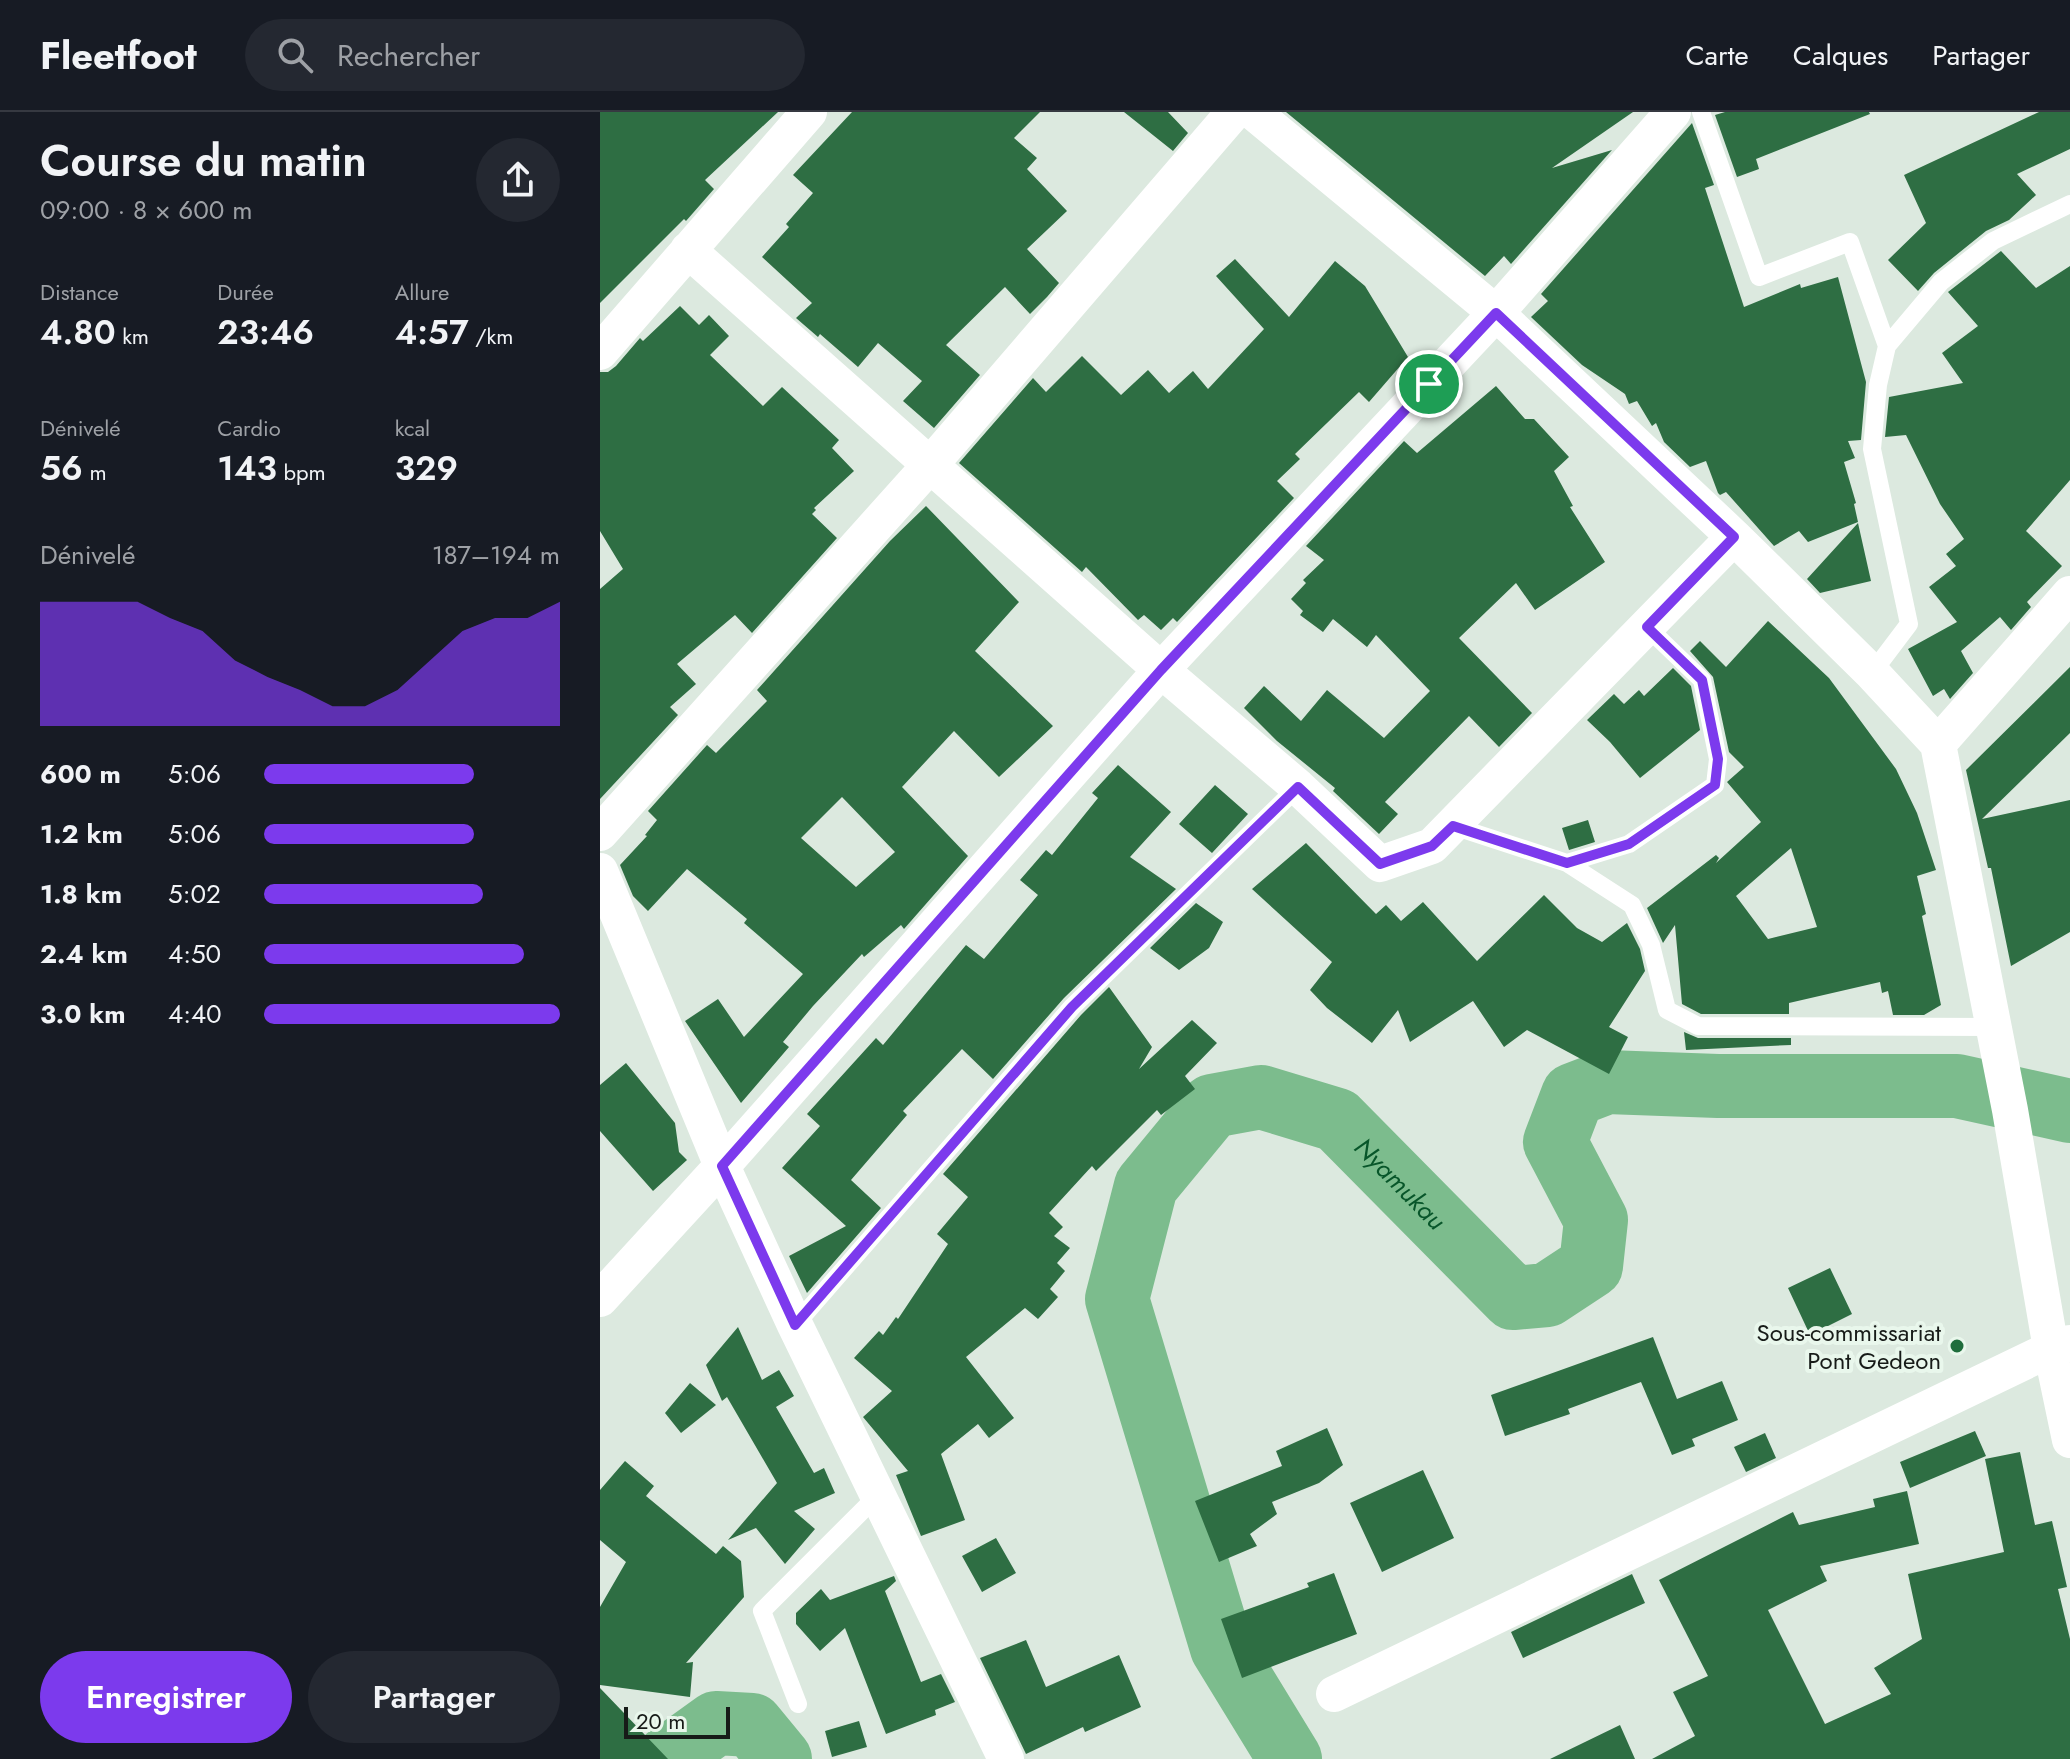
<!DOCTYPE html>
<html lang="fr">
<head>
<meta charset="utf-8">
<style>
  :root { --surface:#171b24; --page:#242831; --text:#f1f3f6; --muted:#9ea1a6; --line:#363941; --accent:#7c3aed }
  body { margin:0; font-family:Jost,sans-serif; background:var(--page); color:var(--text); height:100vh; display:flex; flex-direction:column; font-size:30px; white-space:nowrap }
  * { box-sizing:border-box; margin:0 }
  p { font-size:26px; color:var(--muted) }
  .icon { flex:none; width:44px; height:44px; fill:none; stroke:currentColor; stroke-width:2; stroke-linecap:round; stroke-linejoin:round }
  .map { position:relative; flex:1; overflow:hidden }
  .side { display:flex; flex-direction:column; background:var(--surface); width:600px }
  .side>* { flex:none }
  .scale { position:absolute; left:24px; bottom:20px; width:106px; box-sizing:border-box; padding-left:8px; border:4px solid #171b18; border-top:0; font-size:22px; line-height:28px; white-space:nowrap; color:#171b18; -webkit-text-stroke:6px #e9f7ec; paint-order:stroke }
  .pin { position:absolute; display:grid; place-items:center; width:68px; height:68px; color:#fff; margin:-34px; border:4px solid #fff; border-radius:50%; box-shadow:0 2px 8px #0007 }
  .round { display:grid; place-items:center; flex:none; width:84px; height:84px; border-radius:42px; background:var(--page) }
  .headline { display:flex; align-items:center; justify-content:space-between; height:136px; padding:0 40px }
  h1 { font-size:44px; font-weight:600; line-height:60px }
  .stats { display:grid; grid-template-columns:repeat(3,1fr); gap:12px; height:136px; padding:8px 40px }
  .stats div { display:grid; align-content:center }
  .stats b { font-size:34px; font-weight:600 }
  .stats small { font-size:22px; font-weight:400 }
  .stats p { font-size:22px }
  .chart { height:224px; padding:16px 40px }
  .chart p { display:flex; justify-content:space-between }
  .chart svg { width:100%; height:144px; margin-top:8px; fill:var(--accent); opacity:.7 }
  .action { display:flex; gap:16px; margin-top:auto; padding:16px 40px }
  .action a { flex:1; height:92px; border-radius:48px; background:var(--accent); color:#fff; font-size:32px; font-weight:600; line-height:92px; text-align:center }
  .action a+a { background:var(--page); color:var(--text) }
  ul { padding:0 40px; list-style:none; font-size:26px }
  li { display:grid; grid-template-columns:128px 96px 1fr; align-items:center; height:60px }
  li i { height:20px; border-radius:10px; background:var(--accent) }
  header { display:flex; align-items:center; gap:48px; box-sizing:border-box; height:112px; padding:0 40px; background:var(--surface); border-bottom:2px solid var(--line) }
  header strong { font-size:38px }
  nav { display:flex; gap:44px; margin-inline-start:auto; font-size:28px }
  .search { width:560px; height:72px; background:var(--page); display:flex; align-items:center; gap:20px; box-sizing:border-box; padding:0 28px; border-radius:44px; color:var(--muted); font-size:30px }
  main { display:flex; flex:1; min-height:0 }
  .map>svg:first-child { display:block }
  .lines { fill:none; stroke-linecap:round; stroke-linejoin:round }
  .river { stroke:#7cbc8d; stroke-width:64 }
  .building { fill:#2e6e43; fill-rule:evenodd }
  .service { stroke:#fff; stroke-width:18 }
  .minor { stroke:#fff; stroke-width:36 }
  .route-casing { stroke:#fff; stroke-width:16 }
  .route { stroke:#7c3aed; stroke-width:10 }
  .poi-dot { fill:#1f6d3c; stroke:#e9f7ec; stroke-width:3 }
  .labels { text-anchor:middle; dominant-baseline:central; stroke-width:8; stroke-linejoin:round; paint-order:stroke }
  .poi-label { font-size:24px; fill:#171b18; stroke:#e9f7ec; text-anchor:end }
  .water-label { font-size:26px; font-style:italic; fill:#08562a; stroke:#e9f7ec }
</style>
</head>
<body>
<header>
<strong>Fleetfoot</strong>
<div class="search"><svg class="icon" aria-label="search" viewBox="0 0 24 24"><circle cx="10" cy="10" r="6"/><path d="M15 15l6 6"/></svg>Rechercher</div>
<nav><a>Carte</a><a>Calques</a><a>Partager</a></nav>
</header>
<main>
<section class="side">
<div class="headline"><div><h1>Course du matin</h1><p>09:00 · 8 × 600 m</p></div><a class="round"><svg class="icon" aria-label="share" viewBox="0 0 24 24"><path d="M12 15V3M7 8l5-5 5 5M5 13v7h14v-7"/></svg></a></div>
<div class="stats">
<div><p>Distance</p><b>4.80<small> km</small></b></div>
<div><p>Durée</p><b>23:46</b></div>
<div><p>Allure</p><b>4:57<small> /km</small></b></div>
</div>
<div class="stats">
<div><p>Dénivelé</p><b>56<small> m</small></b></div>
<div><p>Cardio</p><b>143<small> bpm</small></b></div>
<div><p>kcal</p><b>329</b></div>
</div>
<div class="chart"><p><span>Dénivelé</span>187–194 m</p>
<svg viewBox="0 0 160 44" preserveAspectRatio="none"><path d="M0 44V6L10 6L20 6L30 6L40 11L50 15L60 24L70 29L80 33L90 38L100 38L110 33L120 24L130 15L140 11L150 11L160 6V44z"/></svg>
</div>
<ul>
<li><b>600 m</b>5:06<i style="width:71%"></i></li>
<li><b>1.2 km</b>5:06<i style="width:71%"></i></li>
<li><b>1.8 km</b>5:02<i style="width:74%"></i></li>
<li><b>2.4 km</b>4:50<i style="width:88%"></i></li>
<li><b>3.0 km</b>4:40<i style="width:100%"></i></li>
</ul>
<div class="action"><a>Enregistrer</a><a>Partager</a></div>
</section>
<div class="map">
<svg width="1470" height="1647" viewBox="0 0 1470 1647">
  <rect width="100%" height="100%" fill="#dce9df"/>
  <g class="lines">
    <g class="river">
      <path d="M66,1647L116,1611L152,1613L180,1647"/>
      <path id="s1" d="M690,1647L622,1536L517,1187L546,1074L612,994L661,985L737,1008L913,1186L947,1183L991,1154L996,1108L955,1030L973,983L1007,970L1118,974H1357L1470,999"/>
    </g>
  </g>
  <path class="building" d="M0,0H178L105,68L114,77L86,109L84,107L0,191Z
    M252,0H440L414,26L437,46L427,57L467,99L427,137L459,171L447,185L430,202L405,175L346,233L380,263L334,316L303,289L322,269L278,231L258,255L220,222L218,225L196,206L212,191L162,145L189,115L186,112L213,81L193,63Z
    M524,0H568L588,21L573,39Z
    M686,0H1033L952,56L1012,38L911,152L904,144L885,164Z
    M1125,0H1269L1270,2L1156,47L1159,57L1137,65L1115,3Z
    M1439,0H1470V37L1417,62L1436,83L1409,108L1386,119L1334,161L1318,179L1288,148L1326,111L1304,63Z
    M1092,11L1114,73L1105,76L1144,195L1200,172L1201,176L1238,165L1266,270L1261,328L1248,329L1255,346L1244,350L1256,391L1254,392L1258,410L1208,430L1199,419L1174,434L1126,380L1120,383L1118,381L1106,349L1090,355L1064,330L1056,311L1052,314L1037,289L1029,292L1025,282L982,253L931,205L948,189L941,182Z
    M1401,139L1436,176L1470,154V368L1426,419L1462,454L1427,490L1431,495L1411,518L1400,505L1361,539L1373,561L1350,587L1344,577L1333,584L1308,537L1357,510L1329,475L1356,454L1346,442L1364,427L1340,392L1306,323L1285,325L1289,285L1363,271L1342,241L1378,214L1348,180Z
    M635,147L689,205L735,149L765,174L808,245L769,290L759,280L695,342L700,347L677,369L694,386L577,510L573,506L561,518L544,503L538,508L486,455L482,460L359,351L433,266L446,280L482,244L521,283L548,258L569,281L593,259L608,277L664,217L616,164Z
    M80,194L99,213L109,203L129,224L110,243L163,294L182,275L239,328L232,336L254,359L214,396L216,398L212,402L237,426L152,521L135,503L77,552L96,572L70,595L78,603L0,687V477L23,457L0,419V260H8L16,254L40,226L43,229Z
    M896,274L925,307H934L969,345L954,359L973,394L970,395L1005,450L935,498L916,471L859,526L932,601L899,635L869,604L785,690L798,702L779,722L733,679L735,676L677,629L644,596L664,574L701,609L727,578L784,626L830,579L776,523L767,535L733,507L723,520L700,503L703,499L691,487L706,471L703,468L724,448L706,434L804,329L817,341Z
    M326,394L419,490L375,539L453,614L399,665L354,619L302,675L368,744L304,817L301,813L264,845L262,842L213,894L183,930L189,935L141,991L85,909L118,887L144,925L203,862L144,811L147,807L87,757L48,799L33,784L20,753L47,724L45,723L57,708L48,699L107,633L116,641L167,589L157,578L290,429ZM242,685L295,740L256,775L201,726Z
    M1258,411L1271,469L1220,481L1207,467Z
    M1168,509L1229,566L1296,657L1317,701L1336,758L1317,764L1326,802L1322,804L1341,893L1324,903H1293L1288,879L1282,881L1280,870L1189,891V902H1101L1082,892L1075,813L1063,831L1047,796L1116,743L1119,746L1116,751L1161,710L1127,670L1144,655L1129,640L1113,565L1090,539L1100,529L1126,555ZM1191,736L1217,815L1168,827L1136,784Z
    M1470,555V621L1382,707L1470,688V820L1411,854L1391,756H1388L1366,658Z
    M1073,556L1091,574L1100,618L1040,666L1010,630L987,608L1014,582L1024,592L1039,578L1044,584Z
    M518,653L571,700L530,745L576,777L464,886L393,967L362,937L303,999L307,1003L251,1068L281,1096L207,1181L189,1144L246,1114L182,1056L220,1014L207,1002L276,926L283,933L366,833L384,847L438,783L420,768L446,738L452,743L498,686L492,681Z
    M615,673L648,702L612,741L579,712Z
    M988,708L995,730L969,738L962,716Z
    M706,731L776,802L786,793L801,809L823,790L877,849L944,783L977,816L1002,830L1027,811L1040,837L1045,859L1009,915L1028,925L1009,962L927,918L904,935L873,889L810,930L798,898L772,931L727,896L710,878L732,850L652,777Z
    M596,791L623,810L609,836L579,858L550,836Z
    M509,875L552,935L539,957L592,908L617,931L585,964L595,977L561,1003L557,998L496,1059L492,1054L449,1101L463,1115L454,1124L470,1136L457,1151L465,1159L450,1177L458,1185L438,1207L425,1196L366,1245L414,1306L389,1326L378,1312L341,1342L365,1408L321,1424L296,1363L308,1359L263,1305L292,1279L254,1246L279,1219L283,1223L296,1205L298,1207L348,1132L337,1122L368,1085L343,1062L481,903Z
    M1084,920L1098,926H1191V933L1086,938Z
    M26,951L75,1011L79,1040L87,1048L53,1079L0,1019V973Z
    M1230,1156L1252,1202L1210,1223L1188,1176Z
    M138,1215L162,1268L179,1258L194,1284L176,1295L214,1361L224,1356L235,1381L194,1399L215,1417L185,1452L156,1416L128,1428L177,1371L127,1285L122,1289L106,1253Z
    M1053,1225L1077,1287L1122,1269L1138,1308L1092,1327L1095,1334L1072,1343L1041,1270L968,1297L970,1302L905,1324L891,1283Z
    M90,1271L116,1293L81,1321L65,1301Z
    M727,1316L743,1353L719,1371L672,1390L677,1402L650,1422L657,1434L619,1450L595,1389L682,1354L676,1339Z
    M1375,1319L1386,1344L1310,1376L1300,1350Z
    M1165,1321L1176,1346L1146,1360L1134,1335Z
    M1420,1340L1435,1413L1452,1409L1467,1475L1458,1477L1470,1527V1647H1052L1095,1624L1073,1580L1108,1564L1059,1468L1193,1400L1199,1413L1275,1395L1273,1387L1307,1379L1319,1432L1220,1454L1227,1469L1168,1498L1225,1612L1291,1582L1274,1556L1322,1527L1308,1462L1404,1440L1385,1347Z
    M25,1349L54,1374L46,1384L116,1442L123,1434L141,1449L144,1485L86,1551L93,1550L90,1585L0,1573V1495L26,1450L0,1428V1378Z
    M823,1358L854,1426L782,1460L750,1391Z
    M396,1426L416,1461L382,1480L362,1444Z
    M734,1461L757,1522L642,1566L621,1507L709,1475L707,1471Z
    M1032,1462L1045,1491L923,1546L911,1520Z
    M294,1464L296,1469L285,1479L321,1570L341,1562L355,1590L335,1598L336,1603L286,1622L245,1516L220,1539L196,1512V1501L221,1477L230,1488Z
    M426,1528L446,1575L519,1543L541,1595L485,1620L483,1615L426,1642L380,1546Z
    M0,1576L68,1647H0Z
    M259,1609L267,1635L232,1645L225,1619Z
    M1020,1613L1035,1647H950Z"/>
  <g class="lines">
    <path class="service" d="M1101,0L1159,165L1250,130L1287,234
      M1272,561L1309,512L1272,337L1278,273L1287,234L1341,170L1393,129L1470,92
      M853,714L967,751L1032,793L1051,833L1067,898L1098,914L1394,915
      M967,751L1029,732L1115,673L1118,647L1102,568L1047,515
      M195,1213L472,895L698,675
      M198,1592L162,1499L279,1382"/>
    <path class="minor" d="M653,0L896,201L1134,425L1272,561L1338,632L1410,998L1451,1237L1470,1328
      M88,138L561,558L698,675L780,752L832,734L1134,425
      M0,240L209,0
      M1338,632L1470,482
      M0,721L330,353L634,0
      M0,759L122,1054L195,1213L406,1647
      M0,1187L122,1054L561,558L896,201L1073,0
      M734,1582L1451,1237L1470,1231"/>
  </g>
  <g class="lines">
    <defs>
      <path id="route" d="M896,201L1134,425L1047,515L1102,568L1118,647L1115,673L1029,732L967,751L853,714L832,734L780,752L698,675L472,895L195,1213L122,1054L561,558Z"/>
    </defs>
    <use href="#route" class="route-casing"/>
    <use href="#route" class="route"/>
  </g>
  <circle class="poi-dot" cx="1357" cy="1234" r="8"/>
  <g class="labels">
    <g class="poi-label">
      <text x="1341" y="1220">Sous-commissariat<tspan x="1341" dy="28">Pont Gedeon</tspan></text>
    </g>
    <g class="water-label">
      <text stroke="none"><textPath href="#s1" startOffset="934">Nyamukau</textPath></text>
    </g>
  </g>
</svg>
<div class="scale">20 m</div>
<div class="pin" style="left:829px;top:272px;background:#1e9e55"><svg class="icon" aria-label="arrive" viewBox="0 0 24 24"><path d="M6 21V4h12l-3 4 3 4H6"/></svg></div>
</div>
</main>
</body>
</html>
